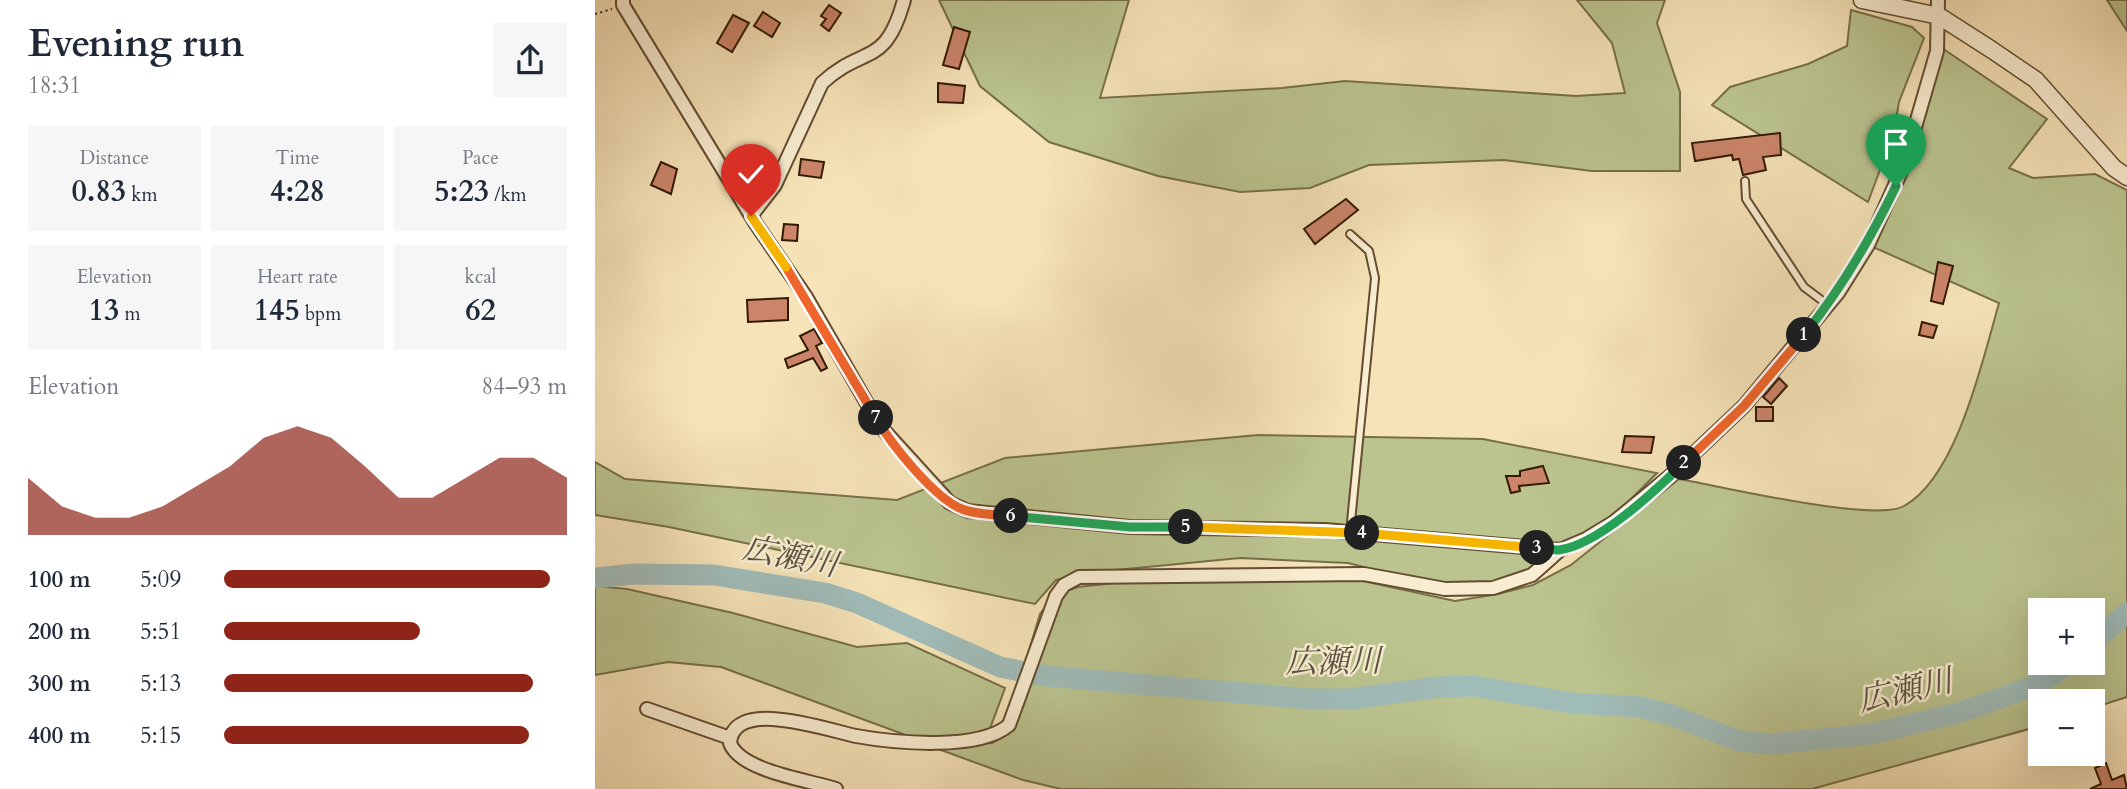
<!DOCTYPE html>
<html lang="en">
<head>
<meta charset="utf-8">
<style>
  :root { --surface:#fff; --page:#f6f6f7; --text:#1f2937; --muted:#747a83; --accent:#8f2418 }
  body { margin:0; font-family:Cardo,"Noto Serif JP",serif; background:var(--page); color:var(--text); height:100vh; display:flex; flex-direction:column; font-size:26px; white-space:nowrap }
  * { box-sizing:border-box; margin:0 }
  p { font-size:23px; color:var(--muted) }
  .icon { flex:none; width:38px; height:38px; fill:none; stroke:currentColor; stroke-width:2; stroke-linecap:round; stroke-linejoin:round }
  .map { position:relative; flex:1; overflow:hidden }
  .side { display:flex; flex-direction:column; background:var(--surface); width:595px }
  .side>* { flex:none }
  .controls { position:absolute; left:1433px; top:598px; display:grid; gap:14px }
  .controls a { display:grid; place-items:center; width:77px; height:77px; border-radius:0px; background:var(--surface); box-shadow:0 7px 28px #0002; font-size:35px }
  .pin { position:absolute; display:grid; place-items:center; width:60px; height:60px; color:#fff; margin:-72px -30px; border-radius:50% 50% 50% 0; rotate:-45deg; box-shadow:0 0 7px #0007 }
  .pin .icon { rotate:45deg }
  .km { position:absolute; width:35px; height:35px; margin:-18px; border-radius:50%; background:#222; color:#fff; font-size:19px; line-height:35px; text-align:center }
  .round { display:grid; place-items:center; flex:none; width:74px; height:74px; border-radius:0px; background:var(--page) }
  .headline { display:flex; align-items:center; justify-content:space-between; height:119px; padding:0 28px }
  h1 { font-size:38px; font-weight:700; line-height:52px }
  .stats { display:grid; grid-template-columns:repeat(3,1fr); gap:10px; height:119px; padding:7px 28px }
  .stats div { display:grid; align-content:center; border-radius:0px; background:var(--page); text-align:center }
  .stats b { font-size:30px; font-weight:700 }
  .stats small { font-size:19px; font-weight:400 }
  .stats p { font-size:19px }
  .chart { height:196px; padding:14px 28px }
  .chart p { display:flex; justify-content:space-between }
  .chart svg { width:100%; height:126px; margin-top:7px; fill:var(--accent); opacity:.7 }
  ul { padding:0 28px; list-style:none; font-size:23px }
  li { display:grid; grid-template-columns:112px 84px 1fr; align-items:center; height:52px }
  li i { height:18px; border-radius:9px; background:var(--accent) }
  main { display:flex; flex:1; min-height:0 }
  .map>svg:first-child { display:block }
  .green { fill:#bbc48f; stroke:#776f48; stroke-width:2; fill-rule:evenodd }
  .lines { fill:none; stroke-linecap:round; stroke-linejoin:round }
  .river { stroke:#a0bcb9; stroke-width:21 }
  .building { fill:#cc856a; stroke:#331a02; stroke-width:2 }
  .service-casing { stroke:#644c30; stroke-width:10 }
  .minor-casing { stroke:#644c30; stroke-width:16 }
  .tertiary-casing { stroke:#644c30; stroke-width:19 }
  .path { stroke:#331a02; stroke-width:2; stroke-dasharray:2 3.5; stroke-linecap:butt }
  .service { stroke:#f9edd1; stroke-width:6 }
  .minor { stroke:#f9edd1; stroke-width:12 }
  .tertiary { stroke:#f9edd1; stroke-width:16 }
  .split-1-casing { stroke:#fff; stroke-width:14 }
  .split-2-casing { stroke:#fff; stroke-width:14 }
  .split-3-casing { stroke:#fff; stroke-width:14 }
  .split-4-casing { stroke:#fff; stroke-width:14 }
  .split-5-casing { stroke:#fff; stroke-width:14 }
  .split-6-casing { stroke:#fff; stroke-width:14 }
  .split-7-casing { stroke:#fff; stroke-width:14 }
  .split-8-casing { stroke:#fff; stroke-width:14 }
  .split-9-casing { stroke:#fff; stroke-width:14 }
  .split-1 { stroke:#22a559; stroke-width:9 }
  .split-2 { stroke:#f0652b; stroke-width:9 }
  .split-3 { stroke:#22a559; stroke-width:9 }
  .split-4 { stroke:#f5b400; stroke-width:9 }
  .split-5 { stroke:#f5b400; stroke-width:9 }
  .split-6 { stroke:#22a559; stroke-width:9 }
  .split-7 { stroke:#f0652b; stroke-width:9 }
  .split-8 { stroke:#f0652b; stroke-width:9 }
  .split-9 { stroke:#f5b400; stroke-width:9 }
  .labels { text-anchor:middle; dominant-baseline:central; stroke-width:5; stroke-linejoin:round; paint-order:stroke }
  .water-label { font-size:32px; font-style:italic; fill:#595342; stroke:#f9edd1 }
</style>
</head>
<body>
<main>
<section class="side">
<div class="headline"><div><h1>Evening run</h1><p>18:31</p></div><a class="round"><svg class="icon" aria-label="share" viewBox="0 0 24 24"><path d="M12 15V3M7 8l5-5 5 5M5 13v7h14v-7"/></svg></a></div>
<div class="stats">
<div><p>Distance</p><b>0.83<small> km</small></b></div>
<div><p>Time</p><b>4:28</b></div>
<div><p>Pace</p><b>5:23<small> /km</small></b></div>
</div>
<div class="stats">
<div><p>Elevation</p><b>13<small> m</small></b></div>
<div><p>Heart rate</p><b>145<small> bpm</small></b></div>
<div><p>kcal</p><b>62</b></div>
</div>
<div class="chart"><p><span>Elevation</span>84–93 m</p>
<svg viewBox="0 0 160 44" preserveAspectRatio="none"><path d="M0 44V24L10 34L20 38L30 38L40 34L50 27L60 20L70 10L80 6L90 10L100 20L110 31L120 31L130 24L140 17L150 17L160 24V44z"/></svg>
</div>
<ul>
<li><b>100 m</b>5:09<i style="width:95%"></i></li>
<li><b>200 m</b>5:51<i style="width:57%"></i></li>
<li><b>300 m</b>5:13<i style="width:90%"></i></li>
<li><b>400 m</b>5:15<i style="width:89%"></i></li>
</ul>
</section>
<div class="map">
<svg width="1532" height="789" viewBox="0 0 1532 789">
  <rect width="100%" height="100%" fill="#f6e3b8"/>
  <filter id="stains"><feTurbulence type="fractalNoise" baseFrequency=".00286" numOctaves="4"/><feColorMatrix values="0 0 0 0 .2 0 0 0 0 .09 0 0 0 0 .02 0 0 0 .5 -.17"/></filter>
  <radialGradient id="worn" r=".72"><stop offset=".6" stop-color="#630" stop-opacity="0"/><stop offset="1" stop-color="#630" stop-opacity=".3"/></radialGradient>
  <path class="green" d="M344,0H534L505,98L687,88L750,81L981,96L1030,93L1017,43L982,0H1070L1062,23L1085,92V171H997L909,160L774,165L715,188L645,192L563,176L454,142L385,86Z
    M1512,0H1532V31Z
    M1256,10L1317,27L1329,38L1304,102L1299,132L1273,202L1117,105L1135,87L1213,64L1252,46Z
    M1347,48L1452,119L1414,168L1438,178L1500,174L1532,190V697L1498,708V702H1446L1445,726L1217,789H466L428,780L335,746L397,743L408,737L445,614L460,595L483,587L619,572L763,580L860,601L903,594L938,585L976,565L1084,479C1125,486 1279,523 1309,506C1362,477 1388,359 1404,303L1269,243L1331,113ZM1446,611H1498V663H1446Z
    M663,435L888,439L1062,473L1026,509L963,559L914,581L840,585L753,563L645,558L490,573L461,580L440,604L74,527L0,515V462L30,479L302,500L410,458Z
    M0,586L32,589L138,613L262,647L312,643L410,688L393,734L353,738L316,737L126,667L73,662L0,675Z"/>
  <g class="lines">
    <path class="river" d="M0,578L39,574L119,575L230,593L262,603L405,667L451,676L716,699H755L844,687L879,686L976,703L1045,707L1076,715L1144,741L1177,744L1276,734L1367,712L1446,683L1474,663
      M1498,641L1532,613"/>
  </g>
  <path class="building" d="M234,5L246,13L234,31L226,25L231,19L226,16Z
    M168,12L185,23L177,37L159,26Z
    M138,15L154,23L137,52L122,43Z
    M359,27L375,32L364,69L348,65Z
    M343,83L370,86L368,103L343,102Z
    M1185,133L1186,155L1168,157L1171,170L1148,175L1144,159L1138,160L1137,155L1100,161L1097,143Z
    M206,159L229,162L226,178L204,175Z
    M66,162L82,169L76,194L56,185Z
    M751,199L763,210L720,244L709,229Z
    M189,224L203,225L202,241L187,240Z
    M1343,262L1358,266L1348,304L1336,301Z
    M193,298V320L153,322L152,300Z
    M1327,322L1342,326L1338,338L1324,335Z
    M219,329L227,343L221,346L232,368L226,371L218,358L193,368L190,359L213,350L205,336Z
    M1184,378L1192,386L1176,404L1168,397Z
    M1161,407H1178V421H1161Z
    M1030,436L1059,437L1056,453L1027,452Z
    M948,466L954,483L924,486L925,491L916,493L911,476H925V471Z
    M1511,763L1517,780L1529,775L1532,789H1495L1506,784L1500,768Z"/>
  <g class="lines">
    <defs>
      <path id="service" d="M1150,181L1151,199L1209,287L1233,305
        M755,532L780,278L774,251L755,234"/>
      <path id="minor" d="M28,0V5L161,224L211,297L285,426L355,503L373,511L535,527L730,530L965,550
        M156,216L180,185L227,83C269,44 290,69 309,0
        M52,709L135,738
        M241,789C213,780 145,771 135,743C138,696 236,731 261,736C300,743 384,751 414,725L461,596L469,585L484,577L769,574L850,589L898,588L937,575L965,550L991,539L1019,522L1075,476L1149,406L1243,293L1273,245L1309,165L1342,51L1343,0"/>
      <path id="tertiary" d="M1267,0L1344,16L1397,50L1441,80L1519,168L1532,177"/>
    </defs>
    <use href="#service" class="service-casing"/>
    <use href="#minor" class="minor-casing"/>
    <use href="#tertiary" class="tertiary-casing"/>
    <path class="path" d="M0,14L17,9"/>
    <use href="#service" class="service"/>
    <use href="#minor" class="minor"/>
    <use href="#tertiary" class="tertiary"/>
  </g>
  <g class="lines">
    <defs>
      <path id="split-1" d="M1209,335C1247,288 1275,240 1301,186"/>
      <path id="split-2" d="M1089,463L1149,406L1209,335"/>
      <path id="split-3" d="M942,548C949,548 957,550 964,550C1003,545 1061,490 1089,463"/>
      <path id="split-4" d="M767,533L942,548"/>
      <path id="split-5" d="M591,527L767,533"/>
      <path id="split-6" d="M416,516L535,527H591"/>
      <path id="split-7" d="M281,418C296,444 339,498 367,509C381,515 400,514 416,516"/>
      <path id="split-8" d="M191,267L281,418"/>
      <path id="split-9" d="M156,216L191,267"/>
    </defs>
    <use href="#split-1" class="split-1-casing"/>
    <use href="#split-2" class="split-2-casing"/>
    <use href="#split-3" class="split-3-casing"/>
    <use href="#split-4" class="split-4-casing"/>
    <use href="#split-5" class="split-5-casing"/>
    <use href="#split-6" class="split-6-casing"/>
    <use href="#split-7" class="split-7-casing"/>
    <use href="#split-8" class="split-8-casing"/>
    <use href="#split-9" class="split-9-casing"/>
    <use href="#split-1" class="split-1"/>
    <use href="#split-2" class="split-2"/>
    <use href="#split-3" class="split-3"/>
    <use href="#split-4" class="split-4"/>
    <use href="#split-5" class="split-5"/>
    <use href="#split-6" class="split-6"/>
    <use href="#split-7" class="split-7"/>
    <use href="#split-8" class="split-8"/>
    <use href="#split-9" class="split-9"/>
  </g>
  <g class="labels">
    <g class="water-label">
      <text transform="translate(195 557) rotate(11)">広瀬川</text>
      <text transform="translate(738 662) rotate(-1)">広瀬川</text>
      <text transform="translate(1310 691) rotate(-13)">広瀬川</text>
    </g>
  </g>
  <rect width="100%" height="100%" filter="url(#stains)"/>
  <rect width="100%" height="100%" fill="url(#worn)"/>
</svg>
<div class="controls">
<a>+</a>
<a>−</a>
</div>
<div class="pin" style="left:1301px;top:186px;background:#1e9e55"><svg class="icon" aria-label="arrive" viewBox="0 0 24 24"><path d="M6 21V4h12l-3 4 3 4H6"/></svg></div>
<div class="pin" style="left:156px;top:216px;background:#d93025"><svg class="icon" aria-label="check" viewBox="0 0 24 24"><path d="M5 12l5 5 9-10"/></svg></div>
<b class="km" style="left:1209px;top:335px">1</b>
<b class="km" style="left:1089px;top:463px">2</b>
<b class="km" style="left:942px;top:548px">3</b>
<b class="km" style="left:767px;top:533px">4</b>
<b class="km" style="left:591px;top:527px">5</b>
<b class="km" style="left:416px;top:516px">6</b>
<b class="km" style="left:281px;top:418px">7</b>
</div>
</main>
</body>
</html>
